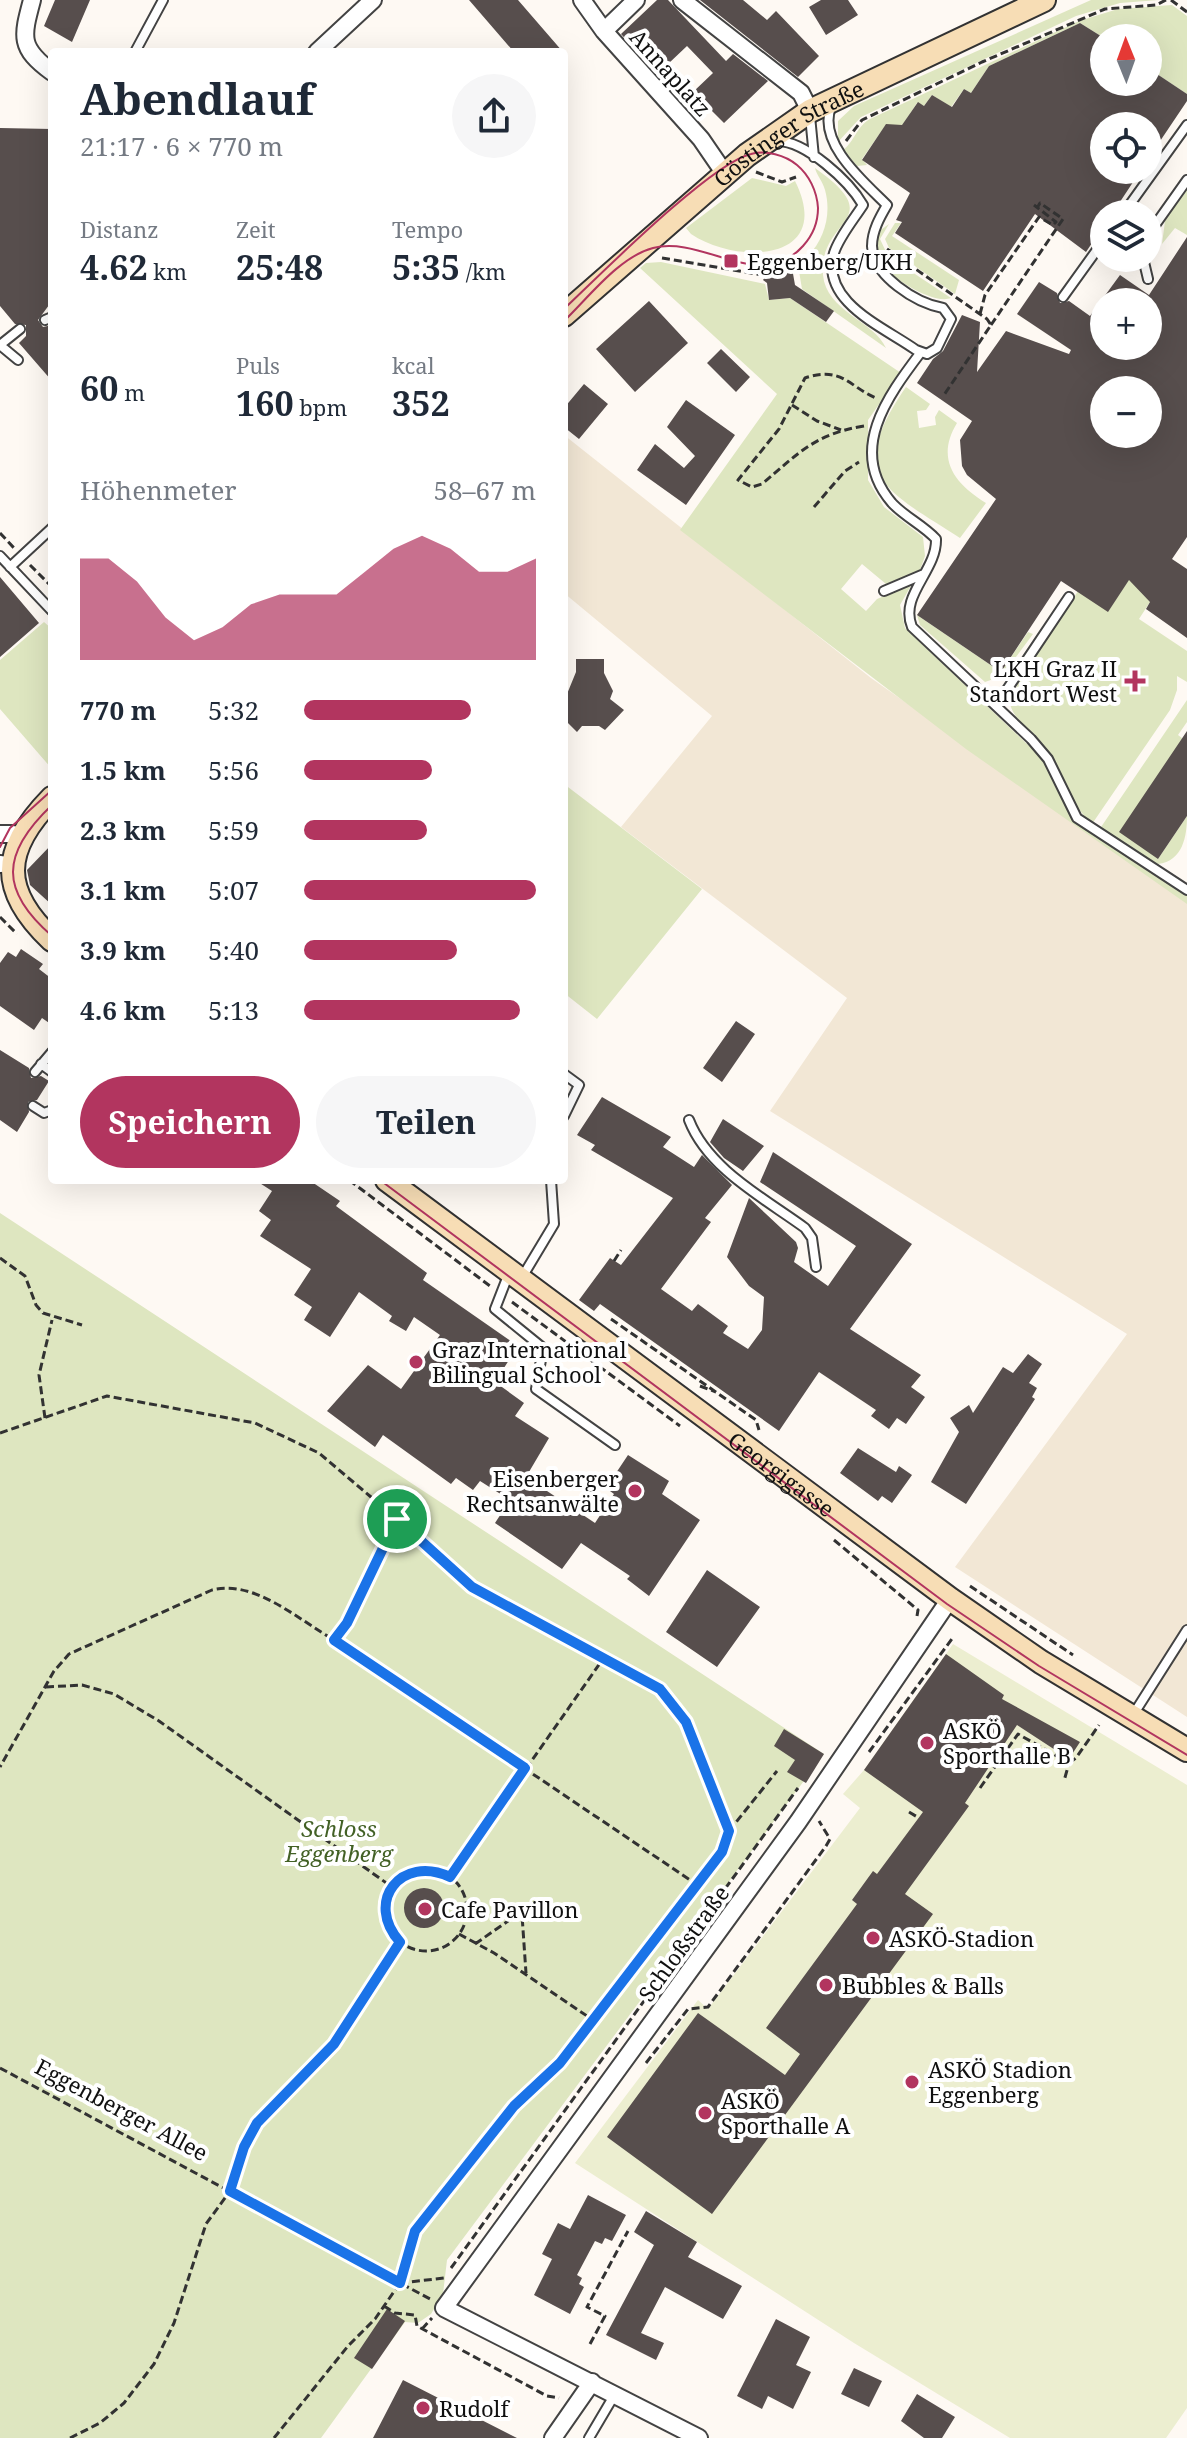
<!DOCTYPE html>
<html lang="de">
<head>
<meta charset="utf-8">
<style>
  :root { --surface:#fff; --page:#f6f6f7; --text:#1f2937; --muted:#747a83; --accent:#b2355f }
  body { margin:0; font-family:"Noto Serif",serif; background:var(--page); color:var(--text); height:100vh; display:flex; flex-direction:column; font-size:30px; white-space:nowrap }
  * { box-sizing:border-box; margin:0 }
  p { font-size:26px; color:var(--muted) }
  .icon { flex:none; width:44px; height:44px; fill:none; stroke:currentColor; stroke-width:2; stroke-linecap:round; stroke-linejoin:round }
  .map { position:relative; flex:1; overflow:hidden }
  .sheet { position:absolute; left:48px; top:48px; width:520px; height:1136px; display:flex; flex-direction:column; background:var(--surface); border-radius:8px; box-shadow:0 8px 32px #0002 }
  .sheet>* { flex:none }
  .needle { width:52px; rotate:359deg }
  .buttons { position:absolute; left:1090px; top:24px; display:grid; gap:16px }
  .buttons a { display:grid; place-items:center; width:72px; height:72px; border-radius:50%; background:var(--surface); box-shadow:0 8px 32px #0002; font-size:40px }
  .pin { position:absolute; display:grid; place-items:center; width:68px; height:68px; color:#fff; margin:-34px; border:4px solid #fff; border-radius:50%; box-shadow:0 2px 8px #0007 }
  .round { display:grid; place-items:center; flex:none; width:84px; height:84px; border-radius:42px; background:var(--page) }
  .overview { display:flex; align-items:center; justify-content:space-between; height:136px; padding:0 32px }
  h1 { font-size:44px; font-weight:700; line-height:60px }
  .metrics { display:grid; grid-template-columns:repeat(3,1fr); gap:12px; height:136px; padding:8px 32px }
  .metrics div { display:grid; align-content:center }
  .metrics b { font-size:34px; font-weight:700 }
  .metrics small { font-size:22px; font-weight:400 }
  .metrics p { font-size:22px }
  .chart { height:224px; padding:16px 32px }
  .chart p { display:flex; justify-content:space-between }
  .chart svg { width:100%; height:144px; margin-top:8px; fill:var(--accent); opacity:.7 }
  .button { display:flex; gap:16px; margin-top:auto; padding:16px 32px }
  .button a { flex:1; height:92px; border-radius:48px; background:var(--accent); color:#fff; font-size:32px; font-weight:700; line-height:92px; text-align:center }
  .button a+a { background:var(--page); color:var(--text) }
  ul { padding:0 32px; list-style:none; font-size:26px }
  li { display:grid; grid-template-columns:128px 96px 1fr; align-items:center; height:60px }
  li i { height:20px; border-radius:10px; background:var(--accent) }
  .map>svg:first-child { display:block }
  .farmland { fill:#f2e7d5 }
  .green { fill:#dee6c0 }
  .pitch { fill:#eceed0 }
  .building { fill:#574e4d; fill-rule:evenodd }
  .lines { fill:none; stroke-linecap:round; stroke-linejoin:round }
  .lane-casing { stroke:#434343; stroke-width:12 }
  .street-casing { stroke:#434343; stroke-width:20 }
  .secondary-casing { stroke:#323232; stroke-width:26 }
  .path { stroke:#323232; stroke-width:3; stroke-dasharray:8 4; stroke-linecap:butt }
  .lane { stroke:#fff; stroke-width:8 }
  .street { stroke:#fff; stroke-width:16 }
  .secondary { stroke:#f7ddb5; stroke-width:22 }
  .tram { stroke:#b2355f; stroke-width:2 }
  .route-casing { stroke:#fff; stroke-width:16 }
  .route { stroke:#1a73e8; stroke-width:10 }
  .poi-dot { fill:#b2355f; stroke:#fff; stroke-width:3 }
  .labels { text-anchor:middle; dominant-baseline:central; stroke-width:8; stroke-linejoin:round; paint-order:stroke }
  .street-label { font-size:22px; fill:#101010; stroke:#fff }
  .poi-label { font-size:22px; fill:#101010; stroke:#fff; text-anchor:start }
  .park-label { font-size:22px; font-style:italic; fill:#436126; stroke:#fff }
</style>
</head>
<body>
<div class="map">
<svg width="1187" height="2438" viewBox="0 0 1187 2438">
  <rect width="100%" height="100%" fill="#fef9f3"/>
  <path class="farmland" d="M564,435L871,678L1187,901V1717L955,1567L1127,1334L770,1111L847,998L621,827L712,716L564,593Z"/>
  <path class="green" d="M1091,0H1159L1120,3L1076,16L861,117L838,142V121L854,106Z
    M1172,5L1187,16V94L1148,68V38H1104L1080,23L989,66L971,93L964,89L951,107L932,95L924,106L917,103L900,129L885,126L862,159L867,165L857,166L843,150C855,141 856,127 870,119L1079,21L1118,9Z
    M815,168C891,222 818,217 823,275C826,311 874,321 886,348L802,289L798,265C821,248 833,219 825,190C823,182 816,174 815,168Z
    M752,178L786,186L795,181C835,261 739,266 691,234L686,228Z
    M1187,188V235L1175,228L1162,244L1165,221Z
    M895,223H901L892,236L959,280L955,294L889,248L885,239Z
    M889,224L880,239L888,256L951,298C934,305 890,278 881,263C874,254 876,242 878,232Z
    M661,262L765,284L769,300L790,298L901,373L868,420V480L884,507L923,537L925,556L920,570L886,584L862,564L841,589L866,611L877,599L912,584L900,605L905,628L1046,762L1058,786L1092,832L1181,892H1187V904L966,749L680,530L777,394L640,268L646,263Z
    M906,387L930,404L926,410L917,411L919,428L936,425L935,417L939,410L957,423C935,459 955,484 986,503L960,538C886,490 844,477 906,387Z
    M1139,565L1159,588L1139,619L1187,651V682L1177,676V690L1170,710L1092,824C1068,802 1061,769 1042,743C1032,729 1015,723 1010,704L1018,683L1078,591Z
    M917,615L1001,672L1028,632L1033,634L1002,676L985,682L920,625Z
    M44,622L52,629V769L0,709V660Z
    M1187,700V722L1178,735L1182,738L1158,859L1187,816C1187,836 1183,861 1158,864L1099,830Z
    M564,784L702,889L597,1019L564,993Z
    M0,1213L824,1754L447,2260L443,2294L431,2314L418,2323L405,2322L321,2438H0Z"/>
  <path class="pitch" d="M953,1644L1187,1785V2408L1166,2438H1010L854,2343L575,2163L698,2000L708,2009L860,1808L843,1794L864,1770Z"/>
  <path class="building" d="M55,0H90L72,42L44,26Z
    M469,0H518L563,52H514Z
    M657,0H668L726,61L733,54L768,81L724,123L693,92L713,73L687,46L668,64L659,56L650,66L621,34Z
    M700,0H743L767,20L776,11L819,56L798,77Z
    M821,0H848L858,15L826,35L809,7Z
    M1080,23L1104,38V82H1148V68L1187,94V101L1148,159V126H1104V170H1141L1112,214H1104V225L1086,252L1035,214L983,291L895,233L902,222L896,220L910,193L862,160L886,124L902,125L918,102L924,106L932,95L952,107L964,89L971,93L989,66Z
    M0,128L52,129V301L38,320L43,327L52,325V381L19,343L26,336V325L15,324L0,306Z
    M1187,237V537L1172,559L1187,569V638L1146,609L1150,602L1129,580L1108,612L1061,581L1001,672L917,615L996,499L967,475L962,466L960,440L972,421L917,383L933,359L943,351L962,315L980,322L977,372L1006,331L1069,354L1071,350L1017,314L1039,282L1057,293L1060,303L1069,301L1090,316L1120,275L1149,295ZM1104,302H1148V346H1104ZM1104,390H1148V434H1104Z
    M792,268L795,285L834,311L826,322L790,298L769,300L767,283L763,280L770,270Z
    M649,301L688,343L635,392L596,349Z
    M721,349L750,377L736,392L707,363Z
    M584,384L608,404L579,439L564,427V408Z
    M686,400L735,435L686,505L637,470L655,444L684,468L695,456L667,427Z
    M0,577L39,623L0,657Z
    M576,659H604V673L613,691L610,699L624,710L605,730L599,726H582L577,732L564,719L567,694L576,672Z
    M1187,731V816L1158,859L1119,832Z
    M52,844V905L30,885L27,870Z
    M21,949L43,964L39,969L52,979V1025L42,1018L34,1030L0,1006V963L8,952L16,957Z
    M736,1021L755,1034L722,1082L703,1068Z
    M0,1050L29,1068L31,1078L41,1076L49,1081L37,1100L28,1102L29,1112L17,1132L0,1120Z
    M602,1097L671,1137L663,1147L694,1167L702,1155L732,1185L705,1218L711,1222L661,1289L692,1311L698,1304L728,1326L723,1333L748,1349L762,1330L764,1297L749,1286L727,1257L749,1198L796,1242L798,1248L794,1262L828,1286L856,1246L760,1182L773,1152L912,1244L850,1329L921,1375L911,1387L925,1397L906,1424L897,1418L889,1429L871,1416L876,1410L819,1372L779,1431L600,1304L594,1311L579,1300L610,1258L621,1265L673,1198L591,1150L595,1145L577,1135Z
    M723,1119L764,1146L743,1171L724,1158L710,1142Z
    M255,1180H309L340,1201L336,1206L427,1273L423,1280L518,1346L495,1382L524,1403L515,1416L549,1438L526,1477L595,1523L614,1494L606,1488L628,1455L669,1481L662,1494L700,1520L649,1596L627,1579L630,1576L581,1543L562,1569L495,1523L510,1500L480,1481L473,1490L456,1478L451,1484L383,1435L375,1447L327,1411L368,1365L401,1389L440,1335L414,1317L406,1331L389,1321L392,1316L359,1292L330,1337L304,1320L312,1307L294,1295L311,1269L260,1236L271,1220L259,1211L272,1191Z
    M1028,1354L1042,1364L1029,1383L1037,1388L1032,1397L1035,1399L966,1504L931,1482L959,1432L950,1418L969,1405L973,1413L1003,1367L1013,1373Z
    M858,1448L896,1472L899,1466L912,1475L892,1503L882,1496L878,1501L840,1473Z
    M707,1570L760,1607L717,1667L666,1632Z
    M946,1654L1004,1695L1002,1699L1080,1742L1069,1759L1017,1725L965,1803L969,1806L905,1894L933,1914L712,2214L607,2137L698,2013L785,2075L800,2054L766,2028L857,1904L852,1900L873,1871L877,1874L923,1812L864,1770Z
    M784,1729L824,1754L806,1783L787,1772L795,1760L774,1746Z
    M404 1908a20 20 0 1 1 40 0a20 20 0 1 1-40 0Z
    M588,2195L626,2215L612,2241L605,2238L602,2244L595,2241L577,2275L582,2278L579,2284L584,2287L570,2314L534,2295L552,2259L542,2254L558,2223L570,2229Z
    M646,2211L697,2242L688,2257L742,2286L723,2319L665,2287L641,2333L664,2343L656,2360L606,2335L654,2245L634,2232Z
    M387,2309L405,2321L372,2369L354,2358Z
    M776,2319L810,2337L796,2365L811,2372L793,2409L768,2396L762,2409L737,2396Z
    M854,2368L882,2381L869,2407L841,2394Z
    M403,2380L517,2438H373Z
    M917,2394L955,2417L942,2438H924L901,2421Z"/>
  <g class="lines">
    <defs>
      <path id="lane" d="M135,52L163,0
        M810,116L814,157
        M777,141C806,141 849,181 863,205C854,219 839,237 834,253C820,302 884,327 916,350L927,354L937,348L951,319L943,308C916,303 873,276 872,246C872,231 880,217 887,205C864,182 817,143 831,107
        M1123,214L1187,125
        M1148,235L1187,180
        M1143,258L1148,279
        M1063,297L1104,240
        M45,320L52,317
        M0,345L20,329
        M0,345L18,360
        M921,352C887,397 847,451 892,503C905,517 923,525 936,539C937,571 899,595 912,627L1031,739L1048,759L1077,818L1187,890
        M0,556L52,611
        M10,567L52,528
        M884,591L924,574
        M996,706L1069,597
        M41,1064L52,1072
        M35,1072L52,1052
        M564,1074L579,1085L564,1116
        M33,1106L44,1113L52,1110
        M689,1120C708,1169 764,1198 805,1228L812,1238L816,1267
        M509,1273L495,1309L543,1348L536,1389L615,1445
        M521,1279L554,1224L551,1180
        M1133,1715L1187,1630
        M589,2438L615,2394"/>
      <path id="street" d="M32,0C22,37 19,48 52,72
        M582,0L604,31L701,139L725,174
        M682,0L801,93L810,111
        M604,31L636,0
        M317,52L373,0
        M0,834H13
        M0,864H1
        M553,2438L592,2382
        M699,2438L444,2308L798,1822L950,1599"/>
      <g id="secondary">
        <path id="s1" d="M564,315L747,155L810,111L1044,0"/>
        <path d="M52,798C0,851 0,891 52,940"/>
        <path id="s2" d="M387,1180L950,1599L1041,1662L1187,1750"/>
      </g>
    </defs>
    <use href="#lane" class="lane-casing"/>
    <use href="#street" class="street-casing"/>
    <use href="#secondary" class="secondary-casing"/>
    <path class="path" d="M1171,0L1187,12
      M846,141L862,120L982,62L1105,9L1156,5L1166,0
      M756,172L782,182L796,177
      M887,249L987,319L991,325L944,395
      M662,258L769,276
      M980,314L985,295L1039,217L1053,225L1056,222L1034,205
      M991,325L1063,219L1040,203L1037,208
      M792,405L817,421L841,430
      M864,426C814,434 798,454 762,484L752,487L738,480L779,429L805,378C842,366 848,386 876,398
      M814,507L845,471L859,462
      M0,533L14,548
      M30,565L52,587
      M0,917L17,934
      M349,1180L490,1286
      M0,1258L25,1276L36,1305L43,1313L82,1325
      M614,1261L621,1250
      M512,1302L680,1426
      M611,1319L756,1420L759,1430
      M700,1386L716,1392
      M45,1418L39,1375L52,1320
      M0,1433L107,1396L255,1423L319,1453L397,1519L347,1623L334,1640C299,1620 254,1579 212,1590L69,1654L54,1671L0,1767
      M834,1540L918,1610L917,1616
      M970,1586L1073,1655
      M334,1640L696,1884
      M46,1687L82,1685L114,1694L159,1721L392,1887
      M869,1752L954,1636
      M1069,1763L1076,1758L1099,1725
      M980,1788L1018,1734L1069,1763L1064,1781
      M909,1812L919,1818
      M729,1831L777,1771
      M385 1910a41 41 0 1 1 82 0a41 41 0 1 1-82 0Z
      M450,1877L603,1659
      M459,1934L494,1953L593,2020
      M475,1944L518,1914L522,1915L526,1973
      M646,2063L688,2009L708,2007L826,1846L830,1839L819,1821
      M0,2068L430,2299
      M451,2268L798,1788
      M400,2283L444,2278
      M384,2306L395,2313L415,2315L417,2326L547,2396L559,2398
      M422,2329L432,2318
      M590,2344L605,2316L587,2307L628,2231
      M70,2438L100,2423L124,2403L154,2364L174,2323L206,2224L230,2191L244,2147L257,2123L334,2044L400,1942
      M274,2438L348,2346L375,2319L400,2283L415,2231L514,2106L560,2063L722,1852L729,1831L686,1722L660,1689L472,1587L397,1519"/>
    <use href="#lane" class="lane"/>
    <use href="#street" class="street"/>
    <use href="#secondary" class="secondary"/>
    <path class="tram" d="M564,309C599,276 711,163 751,154C766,150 785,155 797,165C809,175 817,191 818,208C818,223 813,235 803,246C760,294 704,235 653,248C619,257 589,297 564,321
      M52,805C0,854 0,891 52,936
      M0,847L10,828L52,790
      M380,1180L947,1604L1039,1666L1187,1755"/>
  </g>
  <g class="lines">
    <defs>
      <path id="route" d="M397,1519L472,1587L660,1689L686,1722L729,1831L722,1852L560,2063L514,2106L415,2231L400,2283L230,2191L244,2147L257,2123L334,2044L400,1942C364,1902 401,1854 450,1877L525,1768L334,1640L347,1623Z"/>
    </defs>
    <use href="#route" class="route-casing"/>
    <use href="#route" class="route"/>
  </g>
  <g class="poi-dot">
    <rect x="723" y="253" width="16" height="16" rx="4"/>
    <path d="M1131 669h8v8h8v8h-8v8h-8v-8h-8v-8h8z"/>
    <circle cx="416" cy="1362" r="8"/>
    <circle cx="635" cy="1491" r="8"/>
    <circle cx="927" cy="1743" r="8"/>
    <circle cx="425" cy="1909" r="8"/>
    <circle cx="873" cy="1938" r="8"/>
    <circle cx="826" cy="1985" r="8"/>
    <circle cx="912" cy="2082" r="8"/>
    <circle cx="705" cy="2113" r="8"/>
    <circle cx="423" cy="2408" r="8"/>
  </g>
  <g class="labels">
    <g class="street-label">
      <text transform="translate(671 72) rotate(48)">Annaplatz</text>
      <text stroke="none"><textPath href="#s1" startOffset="290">Göstinger Straße</textPath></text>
      <text stroke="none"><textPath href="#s2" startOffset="492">Georgigasse</textPath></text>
      <text transform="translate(683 1943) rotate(-54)">Schloßstraße</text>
      <text transform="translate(122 2109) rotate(28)">Eggenberger Allee</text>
    </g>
    <g class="poi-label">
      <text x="747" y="261">Eggenberg/UKH</text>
      <text x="1117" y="668" text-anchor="end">LKH Graz II<tspan x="1117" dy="25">Standort West</tspan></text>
      <text x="432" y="1349">Graz International<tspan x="432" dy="25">Bilingual School</tspan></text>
      <text x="619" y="1478" text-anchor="end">Eisenberger<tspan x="619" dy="25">Rechtsanwälte</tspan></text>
      <text x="943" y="1730">ASKÖ<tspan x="943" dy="25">Sporthalle B</tspan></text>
      <text x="441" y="1909">Cafe Pavillon</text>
      <text x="889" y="1938">ASKÖ-Stadion</text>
      <text x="842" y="1985">Bubbles &amp; Balls</text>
      <text x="928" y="2069">ASKÖ Stadion<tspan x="928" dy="25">Eggenberg</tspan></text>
      <text x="721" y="2100">ASKÖ<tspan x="721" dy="25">Sporthalle A</tspan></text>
      <text x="439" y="2408">Rudolf</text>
    </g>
    <g class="park-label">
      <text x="339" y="1828">Schloss<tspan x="339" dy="25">Eggenberg</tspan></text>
    </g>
  </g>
</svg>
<div class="buttons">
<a><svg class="needle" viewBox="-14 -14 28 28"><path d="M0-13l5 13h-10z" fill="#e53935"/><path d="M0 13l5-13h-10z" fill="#747a83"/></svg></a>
<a><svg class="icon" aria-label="locate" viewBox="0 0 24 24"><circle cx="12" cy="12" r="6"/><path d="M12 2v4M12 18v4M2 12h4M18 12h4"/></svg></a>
<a><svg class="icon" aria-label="layers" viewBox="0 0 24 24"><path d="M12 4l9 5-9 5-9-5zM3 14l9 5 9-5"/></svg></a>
<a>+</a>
<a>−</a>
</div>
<div class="pin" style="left:397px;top:1519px;background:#1e9e55"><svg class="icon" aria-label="arrive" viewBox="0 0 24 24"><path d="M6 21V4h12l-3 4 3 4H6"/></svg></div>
<section class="sheet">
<div class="overview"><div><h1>Abendlauf</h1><p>21:17 · 6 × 770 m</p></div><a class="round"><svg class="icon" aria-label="share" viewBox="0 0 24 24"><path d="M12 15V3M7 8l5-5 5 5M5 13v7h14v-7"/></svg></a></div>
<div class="metrics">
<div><p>Distanz</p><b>4.62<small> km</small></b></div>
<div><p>Zeit</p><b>25:48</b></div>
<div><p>Tempo</p><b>5:35<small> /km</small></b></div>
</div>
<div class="metrics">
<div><b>60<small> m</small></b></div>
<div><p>Puls</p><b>160<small> bpm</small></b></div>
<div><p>kcal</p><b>352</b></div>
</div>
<div class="chart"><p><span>Höhenmeter</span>58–67 m</p>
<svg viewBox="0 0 160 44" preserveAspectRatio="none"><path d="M0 44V13L10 13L20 20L30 31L40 38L50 34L60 27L70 24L80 24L90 24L100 17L110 10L120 6L130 10L140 17L150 17L160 13V44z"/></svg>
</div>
<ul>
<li><b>770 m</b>5:32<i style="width:72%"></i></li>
<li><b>1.5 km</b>5:56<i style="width:55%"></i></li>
<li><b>2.3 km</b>5:59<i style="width:53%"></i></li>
<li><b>3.1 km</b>5:07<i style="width:100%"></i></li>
<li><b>3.9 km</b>5:40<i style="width:66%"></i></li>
<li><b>4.6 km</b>5:13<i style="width:93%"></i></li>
</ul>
<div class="button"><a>Speichern</a><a>Teilen</a></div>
</section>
</div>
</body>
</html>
